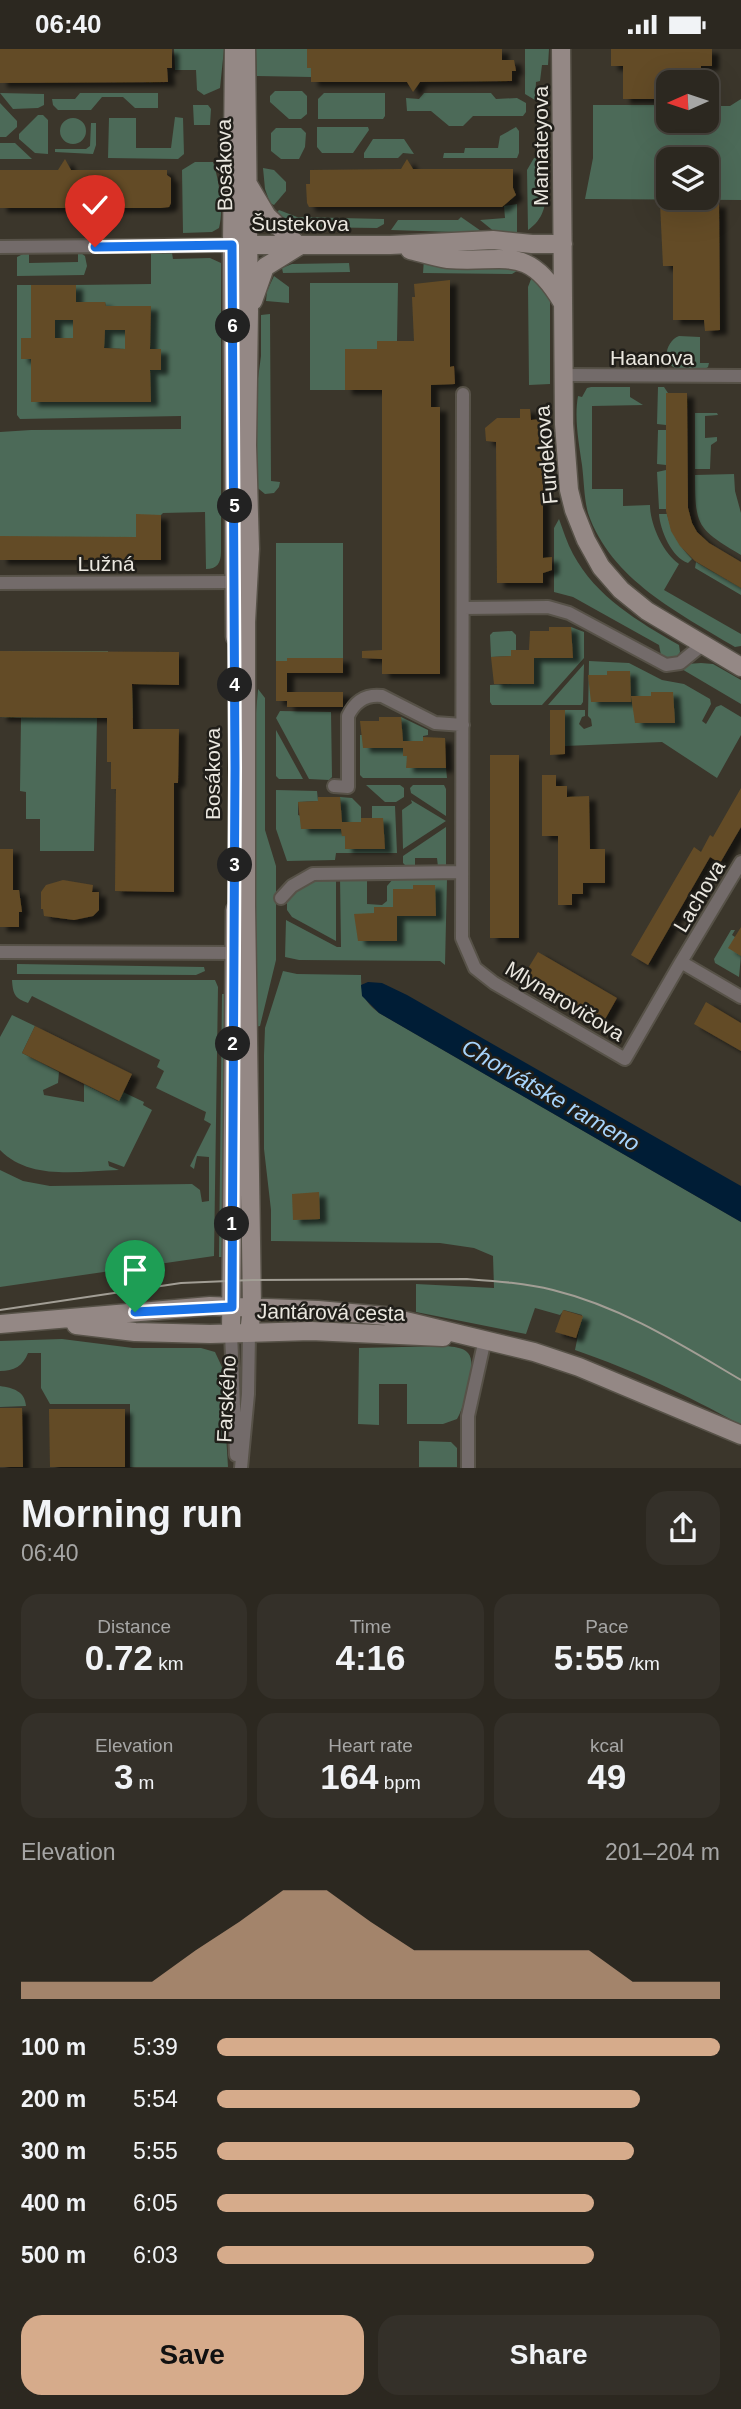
<!DOCTYPE html>
<html lang="en">
<head>
<meta charset="utf-8">
<style>
  :root { --surface:#2c2820; --page:#343029; --text:#f1f3f6; --muted:#a6a6a5; --line:#48443e; --accent:#d6ab8b }
  body { margin:0; font-family:Helvetica,sans-serif; background:var(--page); color:var(--text); height:100vh; display:flex; flex-direction:column; font-size:26px; white-space:nowrap }
  * { box-sizing:border-box; margin:0 }
  p { font-size:23px; color:var(--muted) }
  .icon { flex:none; width:38px; height:38px; fill:none; stroke:currentColor; stroke-width:2; stroke-linecap:round; stroke-linejoin:round }
  .map { position:relative; height:1419px; overflow:hidden }
  .sheet { display:flex; flex-direction:column; background:var(--surface); flex:1 }
  .sheet>* { flex:none }
  .needle { width:46px; rotate:267deg }
  .fabs { position:absolute; left:656px; top:21px; display:grid; gap:14px }
  .fabs a { display:grid; place-items:center; width:63px; height:63px; border-radius:14px; background:var(--surface); box-shadow:0 7px 28px #0002,0 0 0 2px var(--line); font-size:35px }
  .pin { position:absolute; display:grid; place-items:center; width:60px; height:60px; color:#fff; margin:-72px -30px; border-radius:50% 50% 50% 0; rotate:-45deg; box-shadow:0 0 7px #0007 }
  .pin .icon { rotate:45deg }
  .km { position:absolute; width:35px; height:35px; margin:-18px; border-radius:50%; background:#222; color:#fff; font-size:19px; line-height:35px; text-align:center }
  .round { display:grid; place-items:center; flex:none; width:74px; height:74px; border-radius:21px; background:var(--page) }
  .summary { display:flex; align-items:center; justify-content:space-between; height:119px; padding:0 21px }
  h1 { font-size:38px; font-weight:700; line-height:52px }
  .stats { display:grid; grid-template-columns:repeat(3,1fr); gap:10px; height:119px; padding:7px 21px }
  .stats div { display:grid; align-content:center; border-radius:18px; background:var(--page); text-align:center }
  .stats b { font-size:35px; font-weight:700 }
  .stats small { font-size:19px; font-weight:400 }
  .stats p { font-size:19px }
  .chart { height:196px; padding:14px 21px }
  .chart p { display:flex; justify-content:space-between }
  .chart svg { width:100%; height:126px; margin-top:7px; fill:var(--accent); opacity:.7 }
  .button { display:flex; gap:14px; margin-top:auto; padding:14px 21px }
  .button a { flex:1; height:80px; border-radius:21px; background:var(--accent); color:#111; font-size:28px; font-weight:700; line-height:80px; text-align:center }
  .button a+a { background:var(--page); color:var(--text) }
  ul { padding:0 21px; list-style:none; font-size:23px }
  li { display:grid; grid-template-columns:112px 84px 1fr; align-items:center; height:52px }
  li i { height:18px; border-radius:9px; background:var(--accent) }
  .status { display:flex; justify-content:space-between; align-items:center; height:49px; padding:0 35px; background:var(--surface); direction:ltr }
  .status svg { height:19px; fill:currentColor }
  .map>svg:first-child { display:block }
  .green { fill:#4c6a58; fill-rule:evenodd }
  .water { fill:#001d36 }
  .building { fill:#634b26; fill-rule:evenodd; filter:url(#shadow) }
  .lines { fill:none; stroke-linecap:round; stroke-linejoin:round }
  .street-casing { stroke:#575248; stroke-width:16 }
  .secondary-casing { stroke:#575248; stroke-width:21 }
  .street { stroke:#736b6a; stroke-width:12 }
  .secondary { stroke:#948885; stroke-width:18 }
  .tram { stroke:#a29e95; stroke-width:2 }
  .route-casing { stroke:#fff; stroke-width:14 }
  .route { stroke:#1a73e8; stroke-width:9 }
  .labels { text-anchor:middle; dominant-baseline:central; stroke-width:5; stroke-linejoin:round; paint-order:stroke }
  .street-label { font-size:21px; fill:#eae7df; stroke:#201e19 }
  .water-label { font-size:23px; font-style:italic; fill:#a7d4fc; stroke:#201e19 }
</style>
</head>
<body>
<div class="status"><b>06:40</b><svg viewBox="0 0 49 12"><path d="M0 12V9h3v3zM5 12V6h3v6zM10 12V3h3v9zM15 12V0h3v12zM26 1h20v11H26zM47 4h2v5h-2z"/></svg></div>
<div class="map">
<svg width="741" height="1419" viewBox="0 0 741 1419">
  <defs>
    <filter id="shadow"><feDropShadow dx="7" dy="4.5" stdDeviation="2" flood-color="#0009"/></filter>
  </defs>
  <rect width="100%" height="100%" fill="#3b362b"/>
  <path class="green" d="M174,0H224L220,39L204,46L197,41L196,21H175Z
    M256,0H307V18L311,19V28L257,27Z
    M525,0H549L548,16H542L540,32L536,33L535,51L525,45Z
    M275,42H302L307,47V65L301,70H289L270,53V47Z
    M0,44L44,45V56L38,59L13,60Z
    M80,44H158V59H135L123,48H102L91,61H58L53,56L52,50H75Z
    M324,44H385V67L383,70H318V50Z
    M424,44H491L496,50L517,49L526,54V63L523,67H473L463,77H449L431,62H407L406,49L419,50Z
    M741,50V151L585,150L593,109V56H668V72H707V57H730ZM668,110H707V149H668Z
    M0,54L17,72V78L6,88H0Z
    M193,56H208L211,60L210,76H194Z
    M38,66H43L48,71V105L35,104L19,90V85Z
    M175,68L183,69L184,105L178,110L108,109L109,69H136V99H171Z
    M60 82a13 13 0 1 1 26 0a13 13 0 1 1-26 0Z
    M91,74H96V96L93,105L55,103V100H86L90,97Z
    M317,78H368L369,81L353,104H322L317,98Z
    M516,78L519,82V104L517,109H443L444,104H464L465,99H498L500,87Z
    M276,79H301L306,84L305,98L299,110H281L271,102V84Z
    M373,90H404L414,105L403,104L398,109H364V104Z
    M0,94H15L32,110H0Z
    M534,109H545C545,136 553,164 528,181L527,121Z
    M195,113H213C219,131 224,161 219,179L212,183L183,184L182,121Z
    M263,119L274,121L286,133V142L274,156L270,154L265,140Z
    M517,155V183L496,184L480,171L505,169L504,157Z
    M279,161L297,168L384,170V175L377,179L298,178L273,168Z
    M461,168L484,184L391,181L398,171H458Z
    M78,202L85,207L87,217L84,226L17,227V208L23,205H29V214L78,213Z
    M151,204H172L173,210L210,209L221,214V503C221,514 217,520 206,520L205,463L163,464L161,466V511H0V383L31,381L181,380V367L20,370L17,366V236H31V289L21,290V310H31L32,353H150V321H161V300H150L151,258L106,257L105,253H76V236L151,235Z
    M424,210L520,220L512,225L423,224Z
    M349,214L350,223L283,224L282,219L292,215Z
    M533,225L550,247V335L529,336L528,238Z
    M274,227L289,238V254L266,252L267,242Z
    M310,234H398L397,292L377,300L345,341H310Z
    M270,265L271,432L280,433L279,438L274,444L265,445L254,436V359L261,307V266Z
    M55,271H73V289H55Z
    M104,281H125V300L104,299Z
    M679,287L700,288V314H709L708,318L705,320C696,320 683,322 675,319C661,313 666,292 679,287Z
    M591,338H630V348L643,356L592,357V440H623V457L650,456C650,475 663,504 679,515L664,541L741,585V597L735,598C679,564 611,531 588,464C584,449 584,432 582,416C579,394 574,370 578,347L582,348L587,339Z
    M658,338H664L668,344H666V376L657,375Z
    M695,364H717L718,366L705,367V389L717,388V392L711,396L710,420H695Z
    M658,381H666V416L657,415Z
    M666,421V460H659L657,423Z
    M734,425L735,442L741,464V506C697,480 695,477 695,426Z
    M659,465H667C672,484 678,496 692,510L688,514C672,509 660,481 659,465Z
    M559,470C563,481 567,494 573,505C596,548 639,573 679,596L680,603C675,612 669,611 661,606L659,596L573,548L554,543V479Z
    M276,494H343V609H288L287,612H276Z
    M696,513L741,539V546L695,519Z
    M571,578L584,583V609L542,656H492L490,653V636L534,634L533,609H573Z
    M512,582L516,586V601L511,602V607L491,608L490,586L493,583Z
    M0,602H108V635H132L133,669H97L94,802H40V770H26V743L20,742L21,669L0,668Z
    M589,612L629,614L662,631L684,635L710,650L711,655L702,672L706,675L716,658L721,656L741,668V686L717,729L662,693L565,697V661H585V667L582,668L579,675L584,680L592,677L591,670L588,667Z
    M701,614L713,615L741,631V655L680,619L687,615Z
    M584,615L583,653L581,656H548Z
    M258,640L265,649V781L276,817V911L260,977L255,978L254,687Z
    M280,662L331,663L332,728L329,731L309,730L276,669Z
    M401,668L428,681V686L423,687V692H403Z
    M276,681L303,730H279L276,727Z
    M360,686H363V699H403L407,707V719H446L447,729H363L360,726Z
    M366,736H400L404,739V748L396,753H385Z
    M413,736H444L446,740V767L411,744L410,739Z
    M276,741L317,742L318,752L298,753V766L341,780L342,787H345V800H385L383,770L372,769V757H395L397,804H336L335,811L287,812L276,780Z
    M340,748L352,749L361,758V773H342Z
    M411,751L446,772L403,800L402,761L412,754Z
    M446,778V817L438,818L437,809H415V818H407L403,814V807Z
    M336,828V892L292,868L287,861V852C300,835 315,830 336,828Z
    M340,828L367,829V855L382,856L387,852V837L393,830H447L445,916L440,912L299,911L285,908L286,871L337,898H341Z
    M731,881H735L732,886L735,888L741,907L739,928L715,914L714,910Z
    M17,915L204,918L205,922L196,926L17,925Z
    M283,922L297,925L361,926C361,945 364,952 379,964L741,1173V1376C685,1345 635,1322 575,1301L582,1266L564,1261L560,1266L535,1259L526,1285L416,1263V1235L494,1239L493,1207L474,1199L440,1194L271,1192V1161L264,1100V1006L265,979Z
    M12,931H215L218,938L214,1207L0,1238V1121L23,1132L50,1137L192,1135L200,1141L202,1153L209,1152V1108L197,1107L194,1120L190,1117L211,1075L204,1071L206,1063L156,1039L164,1022L157,1018L160,1011L32,947L28,954C15,949 13,946 12,931Z
    M222,945H227C226,1033 222,1120 223,1208H219Z
    M12,966L35,977L22,1004L59,1023L58,1034L43,1041L44,1046L84,1053V1035L118,1052L123,1043L144,1053L143,1056L152,1061L124,1118L108,1112L109,1117L119,1121C80,1122 30,1132 0,1101V988Z
    M62,1290L133,1299H201L215,1303L222,1318L228,1418H130V1355H50L41,1339V1304H28C23,1317 14,1322 0,1322V1292Z
    M446,1297C453,1298 463,1298 468,1304C478,1314 464,1359 457,1370L443,1375H407V1335H379V1376L358,1375L359,1299Z
    M0,1337C13,1339 25,1342 26,1357L0,1358Z
    M419,1392L451,1393L457,1399V1418H419Z"/>
  <path class="water" d="M368,933L382,934L407,946L741,1137V1173L379,964L362,947L361,936Z"/>
  <path class="building" d="M0,0H172V19H167L168,33L0,34Z
    M307,0H502V11H514L516,22H512V32L420,33L413,43L407,33H311V19H307Z
    M611,0H712V17H701V33H668V50H623V17H611Z
    M65,110L71,121H167V126L171,129V154L169,158L161,159H0V121H58Z
    M407,110L413,120H513V139L516,146L502,158H309L307,154L306,135H310V121L401,120Z
    M660,154H719L720,281L705,282L704,271H673V217H663Z
    M450,231V318L454,317L455,335L431,336V358H440V625H382V610L362,609V602L382,601V341H345V300H377V292H414L412,248H415L414,235Z
    M31,236H76V253H105L106,257H151L150,300H161V321H150L151,353H31V310H21V289H31ZM55,271H73V289H55ZM105,281H125V300L104,299Z
    M666,344H687L688,459L692,474L697,483L709,494L741,513V539L695,512L680,497L671,482L666,462Z
    M520,360H530L531,371L543,370V509L552,508V521L543,524V534H497L496,393L486,392L485,379L497,369H520Z
    M136,465L161,466V511H0V487L136,488Z
    M549,578H571L573,609H534V635H494L491,608L511,607V601H529L530,582H549Z
    M0,602L179,603V636L132,635L133,680H179L178,734H174V843L115,842L116,740H111V713H107V669L0,668Z
    M287,609H343V624H287V643H343V658H287V652H276V612H287Z
    M607,622H630L631,653H591L588,626H607Z
    M651,643H673L675,674H635L631,647H651Z
    M550,661H565V705L550,706Z
    M379,668H401L403,692H423V688L445,689L446,719H406L407,707H403V693V699H363L360,672H379Z
    M490,706H519V889H490Z
    M542,726H556V737H567V748L589,747L590,800H605V834H583V845H572V856H558V787H542Z
    M741,739V778L720,814L710,808L648,916L631,906L694,798L701,803L710,786L713,788Z
    M318,748H340L342,773H361V769H383L385,800H345V787H342L341,780H301L298,753L318,752Z
    M0,800H13V841H19L22,863H19V878H0Z
    M63,831L93,836L92,843H99V861L93,867L74,871L44,867L43,860H41V843L46,836Z
    M413,836H435L436,867H397V892H358L354,865L374,864V858H393V840H413Z
    M741,878V907L728,899Z
    M538,903L617,949L604,972L552,942L551,944L543,940L544,938L524,926Z
    M706,953L741,974V1002L694,975Z
    M35,977L132,1025L119,1052L22,1004Z
    M319,1143L320,1170L293,1171L292,1145Z
    M563,1261L583,1267L576,1289L555,1283Z
    M0,1359H22L23,1418H0Z
    M49,1360H125V1418H50Z"/>
  <g class="lines">
    <defs>
      <path id="street" d="M0,198L238,196
        M563,326L741,327
        M463,345L462,889L475,919L494,934L625,1010L681,913
        M0,534L241,533
        M463,559L548,558L569,564L666,616L680,614L702,596
        M334,737L348,738V667C355,652 366,645 382,647L435,674L463,676
        M741,813L681,913L741,948
        M281,849L292,837L313,825L462,823
        M0,903L243,904
        M231,1284L236,1406
        M241,1419L248,1345L249,1284
        M468,1419V1367L485,1290"/>
      <path id="secondary" d="M234,0L232,196L235,588
        M246,0L249,262L247,396L250,500L246,573V857L252,1259L249,1284
        M561,0L564,375L569,441L574,461L586,491L601,518L621,541L647,562L741,618
        M248,135L267,167L299,197
        M247,196H390L493,191L532,195H563
        M410,201C422,204 435,208 448,210C503,215 527,193 562,253
        M253,252L265,218L299,197
        M0,1275L210,1257L318,1261L385,1267L534,1303L579,1318L741,1386
        M76,1276L135,1283L210,1285L311,1282L443,1288
        M231,1284L235,861"/>
    </defs>
    <use href="#street" class="street-casing"/>
    <use href="#secondary" class="secondary-casing"/>
    <use href="#street" class="street"/>
    <use href="#secondary" class="secondary"/>
    <path class="tram" d="M0,1261L181,1234L252,1231L467,1230C495,1232 525,1234 553,1241C622,1258 680,1295 741,1331"/>
  </g>
  <g class="lines">
    <defs>
      <path id="route" d="M95,198L232,196L235,719L232,1258L135,1263"/>
    </defs>
    <use href="#route" class="route-casing"/>
    <use href="#route" class="route"/>
  </g>
  <g class="labels">
    <g class="street-label">
      <text transform="translate(540 97) rotate(-90)">Mamateyova</text>
      <text transform="translate(224 116) rotate(-91)">Bosákova</text>
      <text x="300" y="174">Šustekova</text>
      <text x="652" y="308">Haanova</text>
      <text transform="translate(546 406) rotate(-95)">Furdekova</text>
      <text x="106" y="514">Lužná</text>
      <text transform="translate(212 725) rotate(-90)">Bosákova</text>
      <text transform="translate(699 847) rotate(-59)">Lachova</text>
      <text transform="translate(565 952) rotate(31)">Mlynarovičova</text>
      <text transform="translate(331 1263) rotate(1)">Jantárová cesta</text>
      <text transform="translate(226 1350) rotate(-87)">Farského</text>
    </g>
    <g class="water-label">
      <text transform="translate(551 1046) rotate(30)">Chorvátske rameno</text>
    </g>
  </g>
</svg>
<div class="fabs">
<a><svg class="needle" viewBox="-14 -14 28 28"><path d="M0-13l5 13h-10z" fill="#e53935"/><path d="M0 13l5-13h-10z" fill="#a6a6a5"/></svg></a>
<a><svg class="icon" aria-label="layers" viewBox="0 0 24 24"><path d="M12 4l9 5-9 5-9-5zM3 14l9 5 9-5"/></svg></a>
</div>
<div class="pin" style="left:135px;top:1263px;background:#1e9e55"><svg class="icon" aria-label="arrive" viewBox="0 0 24 24"><path d="M6 21V4h12l-3 4 3 4H6"/></svg></div>
<div class="pin" style="left:95px;top:198px;background:#d93025"><svg class="icon" aria-label="check" viewBox="0 0 24 24"><path d="M5 12l5 5 9-10"/></svg></div>
<b class="km" style="left:232px;top:1175px">1</b>
<b class="km" style="left:233px;top:995px">2</b>
<b class="km" style="left:235px;top:816px">3</b>
<b class="km" style="left:235px;top:636px">4</b>
<b class="km" style="left:235px;top:457px">5</b>
<b class="km" style="left:233px;top:277px">6</b>
</div>
<section class="sheet">
<div class="summary"><div><h1>Morning run</h1><p>06:40</p></div><a class="round"><svg class="icon" aria-label="share" viewBox="0 0 24 24"><path d="M12 15V3M7 8l5-5 5 5M5 13v7h14v-7"/></svg></a></div>
<div class="stats">
<div><p>Distance</p><b>0.72<small> km</small></b></div>
<div><p>Time</p><b>4:16</b></div>
<div><p>Pace</p><b>5:55<small> /km</small></b></div>
</div>
<div class="stats">
<div><p>Elevation</p><b>3<small> m</small></b></div>
<div><p>Heart rate</p><b>164<small> bpm</small></b></div>
<div><p>kcal</p><b>49</b></div>
</div>
<div class="chart"><p><span>Elevation</span>201–204 m</p>
<svg viewBox="0 0 160 44" preserveAspectRatio="none"><path d="M0 44V38L10 38L20 38L30 38L40 27L50 17L60 6L70 6L80 17L90 27L100 27L110 27L120 27L130 27L140 38L150 38L160 38V44z"/></svg>
</div>
<ul>
<li><b>100 m</b>5:39<i style="width:100%"></i></li>
<li><b>200 m</b>5:54<i style="width:84%"></i></li>
<li><b>300 m</b>5:55<i style="width:83%"></i></li>
<li><b>400 m</b>6:05<i style="width:75%"></i></li>
<li><b>500 m</b>6:03<i style="width:75%"></i></li>
</ul>
<div class="button"><a>Save</a><a>Share</a></div>
</section>
</body>
</html>
